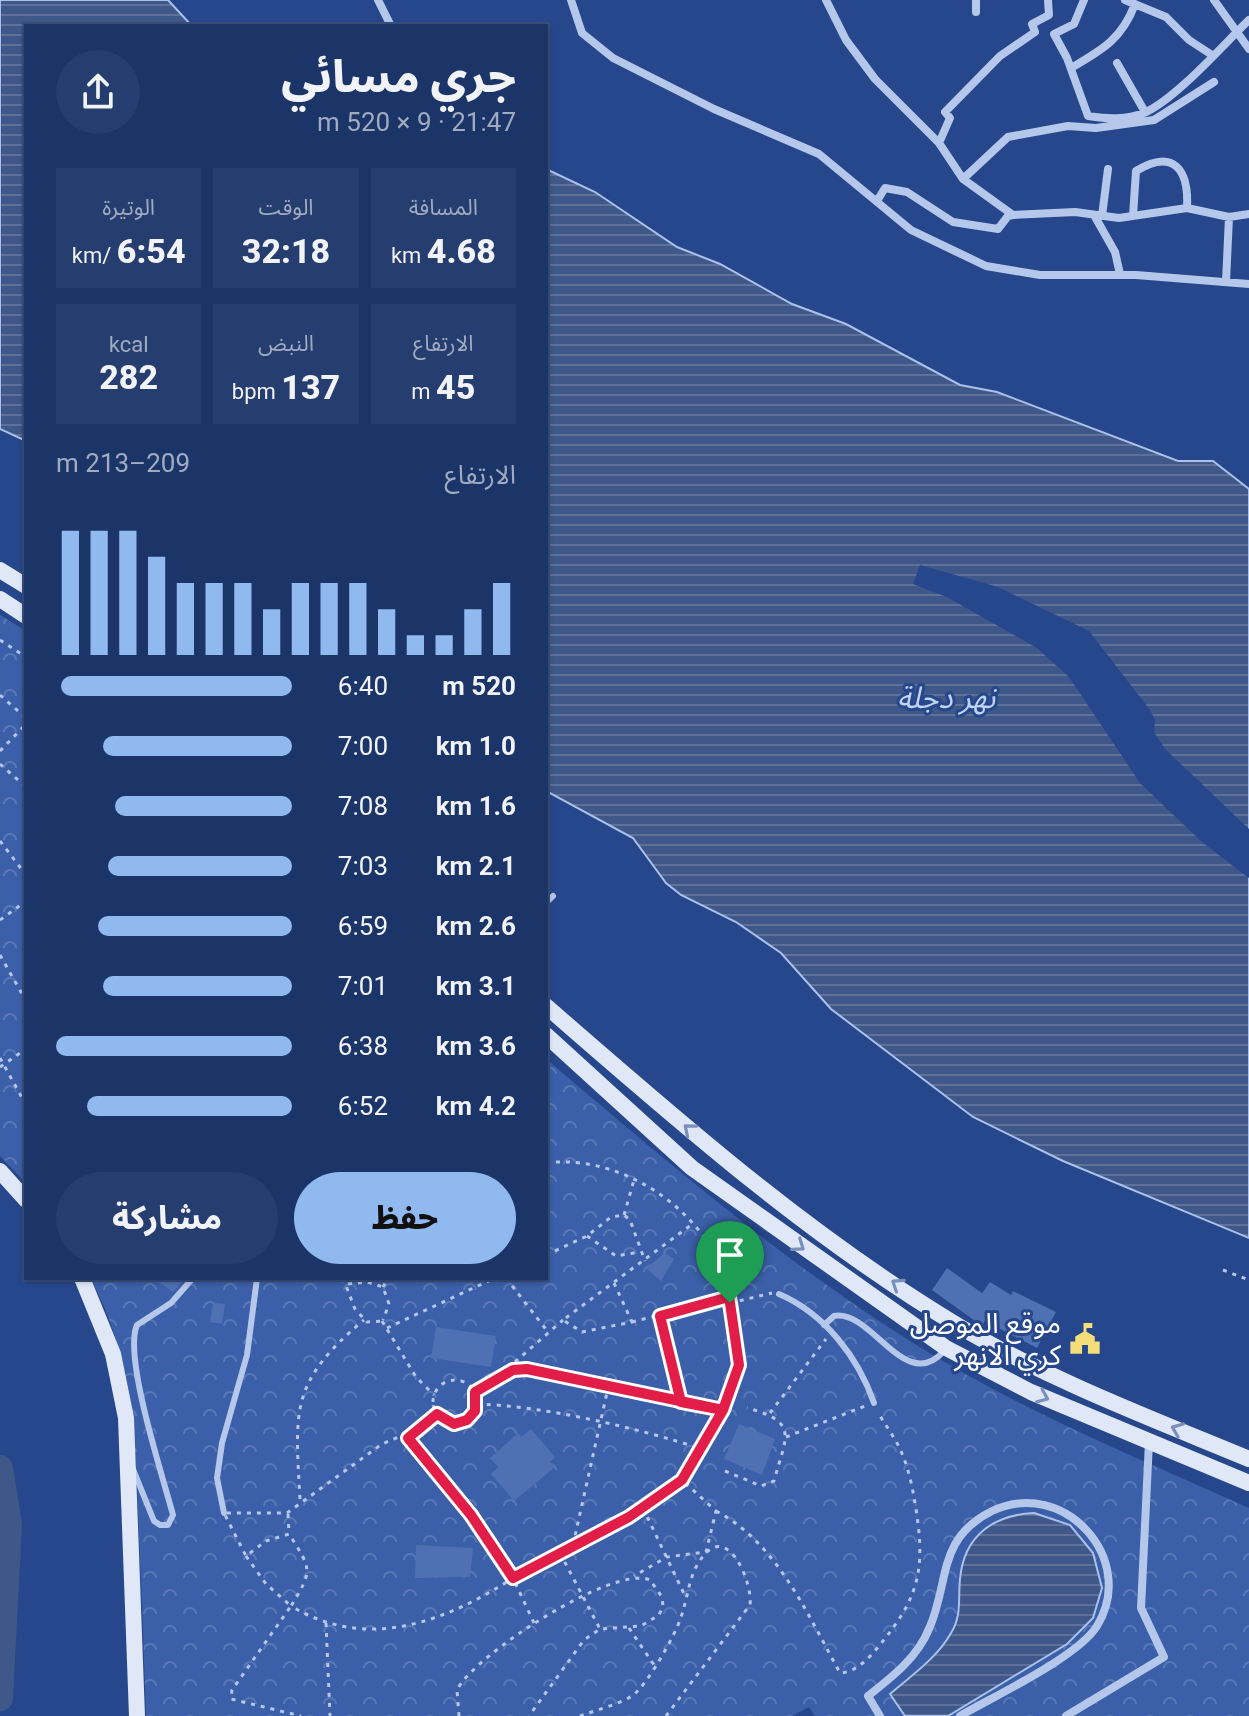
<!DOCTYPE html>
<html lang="ar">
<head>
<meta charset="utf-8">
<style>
  :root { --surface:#1c3569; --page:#253d6f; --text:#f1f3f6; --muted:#a0abc0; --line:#3a507d; --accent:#90b9f0 }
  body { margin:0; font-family:Roboto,"Noto Sans Arabic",sans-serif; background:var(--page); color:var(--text); direction:rtl; height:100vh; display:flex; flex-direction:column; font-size:30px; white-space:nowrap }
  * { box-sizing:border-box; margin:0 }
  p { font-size:26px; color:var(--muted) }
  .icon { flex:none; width:44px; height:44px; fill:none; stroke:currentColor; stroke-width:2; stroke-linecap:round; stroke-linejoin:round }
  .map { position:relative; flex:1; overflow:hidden; direction:ltr }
  .drawer { position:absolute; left:24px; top:24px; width:524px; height:1256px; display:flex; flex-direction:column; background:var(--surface); border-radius:0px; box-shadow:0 2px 6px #0004,0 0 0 2px var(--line); direction:rtl }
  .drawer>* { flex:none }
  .pin { position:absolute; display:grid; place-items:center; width:68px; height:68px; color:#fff; margin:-82px -34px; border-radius:50% 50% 50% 0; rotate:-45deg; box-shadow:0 0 8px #0007 }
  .pin .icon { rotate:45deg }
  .round { display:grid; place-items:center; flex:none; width:84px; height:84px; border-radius:42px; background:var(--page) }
  .headline { display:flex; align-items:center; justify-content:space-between; height:136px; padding:0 32px }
  h1 { font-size:44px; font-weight:800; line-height:60px }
  .metrics { display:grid; grid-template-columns:repeat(3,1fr); gap:12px; height:136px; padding:8px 32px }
  .metrics div { display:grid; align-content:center; border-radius:0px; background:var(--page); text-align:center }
  .metrics b { font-size:34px; font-weight:800 }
  .metrics small { font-size:22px; font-weight:400 }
  .metrics p { font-size:22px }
  .chart { height:224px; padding:16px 32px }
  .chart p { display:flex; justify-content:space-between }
  .chart svg { width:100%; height:144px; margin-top:8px; stroke:var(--accent); stroke-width:6 }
  .action { display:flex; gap:16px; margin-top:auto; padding:16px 32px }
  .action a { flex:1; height:92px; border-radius:48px; background:var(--accent); color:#111; font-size:32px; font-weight:800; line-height:92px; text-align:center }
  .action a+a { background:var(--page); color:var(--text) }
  ul { padding:0 32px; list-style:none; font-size:26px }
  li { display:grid; grid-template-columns:128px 96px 1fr; align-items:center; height:60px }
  li i { height:20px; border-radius:10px; background:var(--accent) }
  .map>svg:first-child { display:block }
  .forest { fill:url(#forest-crowns) }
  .water { fill:url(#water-rules); stroke:#aac1eb; stroke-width:2 }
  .pier { fill:#26478c }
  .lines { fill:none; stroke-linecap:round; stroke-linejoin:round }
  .river { stroke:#405889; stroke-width:26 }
  .building { fill:#4f70b3 }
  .path { stroke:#b5c7ea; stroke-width:3; stroke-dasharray:4 6; stroke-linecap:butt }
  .lane { stroke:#b5c7ea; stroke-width:6 }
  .street { stroke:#b5c7ea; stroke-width:8 }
  .secondary { stroke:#e0e8f8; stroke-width:16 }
  .oneway { stroke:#7a8fbd }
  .route-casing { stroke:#fff; stroke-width:16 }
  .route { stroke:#e11d48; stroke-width:10 }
  .labels { text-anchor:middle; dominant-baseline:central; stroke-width:6; stroke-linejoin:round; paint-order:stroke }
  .poi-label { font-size:28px; fill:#fff; stroke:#26478c; text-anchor:end }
  .water-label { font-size:30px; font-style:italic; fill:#c1d2f1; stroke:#26478c }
</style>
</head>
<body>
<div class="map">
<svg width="1249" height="1716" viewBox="0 0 1249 1716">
  <defs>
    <pattern id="forest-crowns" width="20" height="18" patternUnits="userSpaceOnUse" patternTransform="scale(2)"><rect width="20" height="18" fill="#3b60a9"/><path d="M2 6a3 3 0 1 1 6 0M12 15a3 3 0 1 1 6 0" fill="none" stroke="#5878b6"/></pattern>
    <pattern id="water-rules" width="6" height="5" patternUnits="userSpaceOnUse" patternTransform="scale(2)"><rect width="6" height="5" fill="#405889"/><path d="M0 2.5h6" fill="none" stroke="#5d719b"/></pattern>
  </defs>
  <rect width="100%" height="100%" fill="#26478c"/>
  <path class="forest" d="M0,615L26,631V1183L0,1156Z
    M546,1059C678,1171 817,1291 969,1376C1059,1426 1155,1466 1249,1508V1716H815L809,1707L792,1716H146C144,1657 142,1598 139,1539C136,1449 135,1359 90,1278H546Z"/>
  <path class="water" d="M0,0H168L192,26H26V441L0,429Z
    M546,169L595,192L677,247L720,264L792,304L846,324L960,385L997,392L1178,461H1213L1249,489V1238L1063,1161L973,1117L831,1009L781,953L736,922L681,895L666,883L633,838L546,791Z
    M1034,1513L1070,1525L1093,1553L1102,1588L1093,1618L1067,1644L948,1716H905L890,1694C911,1676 938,1657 951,1633C962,1616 958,1598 960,1579C964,1535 994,1515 1034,1513Z"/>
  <path class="pier" d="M920,565L998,587L1089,631L1150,710L1155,720L1154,732L1165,749L1249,829V878L1202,842L1140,783L1069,677L1037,648L947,597L913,584Z"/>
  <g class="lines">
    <path class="river" d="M0,1468L9,1524L0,1698"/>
  </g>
  <path class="building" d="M665,1253L674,1259L661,1281L646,1268Z
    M947,1268L982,1293L990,1282L1011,1295L1013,1291L1056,1312L1037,1348L985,1321L982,1326L932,1290Z
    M153,1278H185L173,1292Z
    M213,1303L225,1304L222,1324L210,1322Z
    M436,1327L496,1336L491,1367L431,1358Z
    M739,1424L775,1439L762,1475L724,1459Z
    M531,1429L555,1457L550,1462L555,1467L514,1501L491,1474L498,1467L490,1458L518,1433L521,1437Z
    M416,1545L473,1548L470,1577L415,1578Z"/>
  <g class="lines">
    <path class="path" d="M0,640L26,657
      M0,695L26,718
      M0,751L26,724
      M0,764L26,787
      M0,841L26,875
      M0,920L26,901
      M0,955L26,1001
      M0,1058L26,1105
      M0,1067L26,1049
      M546,1163C614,1154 692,1201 719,1264C727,1281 730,1300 733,1317C737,1335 741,1354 738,1372C731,1410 702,1448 682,1480
      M624,1215L634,1180
      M587,1236L616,1256L640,1252
      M546,1255L587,1236L611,1217L624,1215L630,1220L645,1261
      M1223,1270L1249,1280
      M343,1278L355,1309L367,1322L382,1321
      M506,1278L548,1332
      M614,1283L632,1322L582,1332L563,1320L691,1225
      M348,1284L367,1282L383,1287L389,1304L383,1320
      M383,1287L388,1278
      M730,1303L772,1293
      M660,1316L681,1402
      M382,1321L416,1377L434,1395
      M632,1322L729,1297
      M387,1328L495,1278
      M500,1375L563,1320
      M433 1402a22 22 0 1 1 44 0a22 22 0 1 1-44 0Z
      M475,1392L513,1370L527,1369L723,1410
      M477,1404C544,1406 638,1428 702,1449
      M770,1413L826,1339
      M401,1436L412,1442L471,1515L513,1578C445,1622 367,1652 291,1606C313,1570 312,1570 289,1534L266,1541L246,1556L224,1513H287L382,1444Z
      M409,1437L437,1414
      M786,1437L865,1406
      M725,1471L761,1486L774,1481C786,1436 800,1422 747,1408
      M300,1499C295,1409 290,1382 364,1320
      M643,1508L686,1598
      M716,1511C777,1543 808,1615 840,1673C858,1672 872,1655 883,1641C922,1593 925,1563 915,1503C912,1485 908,1466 900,1449C894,1436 885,1425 878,1412
      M288,1514L289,1534
      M573,1545L608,1388
      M560,1553L600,1629
      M246,1556L266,1584L291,1606L232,1690L231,1699L301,1716
      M326,1623L330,1716
      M534,1623L513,1578L629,1517L682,1480L716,1511L706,1552L667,1557L634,1576
      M629,1628L654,1665
      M459,1716L457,1690C474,1655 614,1564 650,1580L662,1597L663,1606L659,1615L641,1626L600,1629L584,1640L529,1716
      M580,1716C596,1710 617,1705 632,1696C646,1687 676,1634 681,1617C689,1595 688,1573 705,1554C730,1526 753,1585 750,1605L666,1716"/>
    <path class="lane" d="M546,903L553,896
      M779,1294C825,1314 858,1357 874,1403
      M824,1325L834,1316C872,1309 905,1395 944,1351
      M133,1469L154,1521L160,1525H168L173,1515C163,1477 123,1356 137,1325L171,1303L193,1278
      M224,1513L217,1478L222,1443L247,1355L257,1278"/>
    <path class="street" d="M378,0L391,26
      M571,0L582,33L613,58L714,109L819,154L911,230L986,266L1040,275H1136L1249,284
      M826,0L846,40L875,79L939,143
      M976,0V12
      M1084,0L1074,24L1054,34L1067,58L1088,116C1108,119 1126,120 1144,113C1176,99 1223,45 1249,20
      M1125,0L1166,17L1189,40L1212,55
      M1214,0L1249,49
      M1117,63L1145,112
      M1071,68C1102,50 1122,39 1135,4
      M963,179L1008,137L1068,126L1096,128L1154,120L1214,82
      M877,201L885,188L907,192L953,222L998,229L1008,216L1013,215L1075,212L1119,218L1187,208L1229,217L1249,214
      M1013,215L963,179L939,143L950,118L945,112L1000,56L1035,32L1032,24L1049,15L1048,0
      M1094,215L1115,252L1120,274
      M1102,216L1108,169
      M1133,216L1136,171C1174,148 1189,170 1187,208
      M1226,282L1229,217
      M880,1716L868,1696C892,1677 917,1658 929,1629C950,1582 936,1539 992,1511C1064,1477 1138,1559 1097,1626C1078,1657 994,1696 960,1716
      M1066,1716L1164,1657L1141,1608L1149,1442"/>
    <path class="secondary" d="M0,570L26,586
      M0,599L26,616
      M546,1006C677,1120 807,1235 957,1325C1049,1380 1150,1418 1249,1459
      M546,1035L692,1168L946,1348L1031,1392L1249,1483
      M0,1171L26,1200
      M82,1278L113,1354L126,1418L137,1716"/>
  </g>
  <defs><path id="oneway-chevron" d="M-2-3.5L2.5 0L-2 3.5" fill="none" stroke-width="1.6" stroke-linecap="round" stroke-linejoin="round" transform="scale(2)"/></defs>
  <g class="oneway">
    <use href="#oneway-chevron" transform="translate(689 1129) rotate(-140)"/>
    <use href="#oneway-chevron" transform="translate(799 1246) rotate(35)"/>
    <use href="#oneway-chevron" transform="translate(897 1284) rotate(-146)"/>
    <use href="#oneway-chevron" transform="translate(1043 1397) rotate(23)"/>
    <use href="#oneway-chevron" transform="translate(1177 1429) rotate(-158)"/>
  </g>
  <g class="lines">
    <defs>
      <path id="route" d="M730,1303L739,1365L723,1410L527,1369L513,1370L475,1392V1411L467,1420L454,1424L437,1414L408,1438L471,1515L513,1578L629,1517L682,1480L723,1410L681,1402L660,1316L729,1297L730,1303"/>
    </defs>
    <use href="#route" class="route-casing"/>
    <use href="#route" class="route"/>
  </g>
  <defs>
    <symbol id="civic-bare" viewBox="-9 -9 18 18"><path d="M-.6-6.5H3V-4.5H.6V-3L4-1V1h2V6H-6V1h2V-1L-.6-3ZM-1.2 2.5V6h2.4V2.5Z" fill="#f3de7a" stroke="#26478c" stroke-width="2.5" paint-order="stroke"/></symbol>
  </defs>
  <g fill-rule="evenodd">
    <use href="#civic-bare" x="1063" y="1317" width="44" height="44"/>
  </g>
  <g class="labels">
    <g class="poi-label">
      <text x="1061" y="1323">موقع الموصل<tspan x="1061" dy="32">كري الانهر</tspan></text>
    </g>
    <g class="water-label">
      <text x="946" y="697">نهر دجلة</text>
    </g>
  </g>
</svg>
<div class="pin" style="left:730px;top:1303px;background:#1e9e55"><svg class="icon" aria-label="arrive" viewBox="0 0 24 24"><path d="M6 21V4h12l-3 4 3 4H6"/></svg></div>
<section class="drawer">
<div class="headline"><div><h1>جري مسائي</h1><p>21:47 · 9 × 520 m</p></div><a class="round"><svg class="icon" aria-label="share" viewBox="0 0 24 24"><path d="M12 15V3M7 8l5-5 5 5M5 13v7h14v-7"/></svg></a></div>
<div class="metrics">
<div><p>المسافة</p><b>4.68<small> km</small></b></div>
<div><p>الوقت</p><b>32:18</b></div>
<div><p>الوتيرة</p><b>6:54<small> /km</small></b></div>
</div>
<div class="metrics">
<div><p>الارتفاع</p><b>45<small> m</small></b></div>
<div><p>النبض</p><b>137<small> bpm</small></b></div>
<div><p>kcal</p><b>282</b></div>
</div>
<div class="chart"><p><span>الارتفاع</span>209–213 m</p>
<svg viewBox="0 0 160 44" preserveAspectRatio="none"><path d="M5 44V6M15 44V6M25 44V6M35 44V14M45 44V22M55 44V22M65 44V22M75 44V30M85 44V22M95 44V22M105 44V22M115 44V30M125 44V38M135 44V38M145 44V30M155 44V22"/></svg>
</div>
<ul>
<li><b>520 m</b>6:40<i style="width:98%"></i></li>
<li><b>1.0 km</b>7:00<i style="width:80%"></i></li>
<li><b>1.6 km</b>7:08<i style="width:75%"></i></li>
<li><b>2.1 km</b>7:03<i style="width:78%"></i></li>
<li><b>2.6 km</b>6:59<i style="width:82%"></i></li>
<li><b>3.1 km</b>7:01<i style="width:80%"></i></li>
<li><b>3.6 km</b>6:38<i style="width:100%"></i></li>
<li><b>4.2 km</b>6:52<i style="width:87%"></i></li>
</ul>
<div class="action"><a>حفظ</a><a>مشاركة</a></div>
</section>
</div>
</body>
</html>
